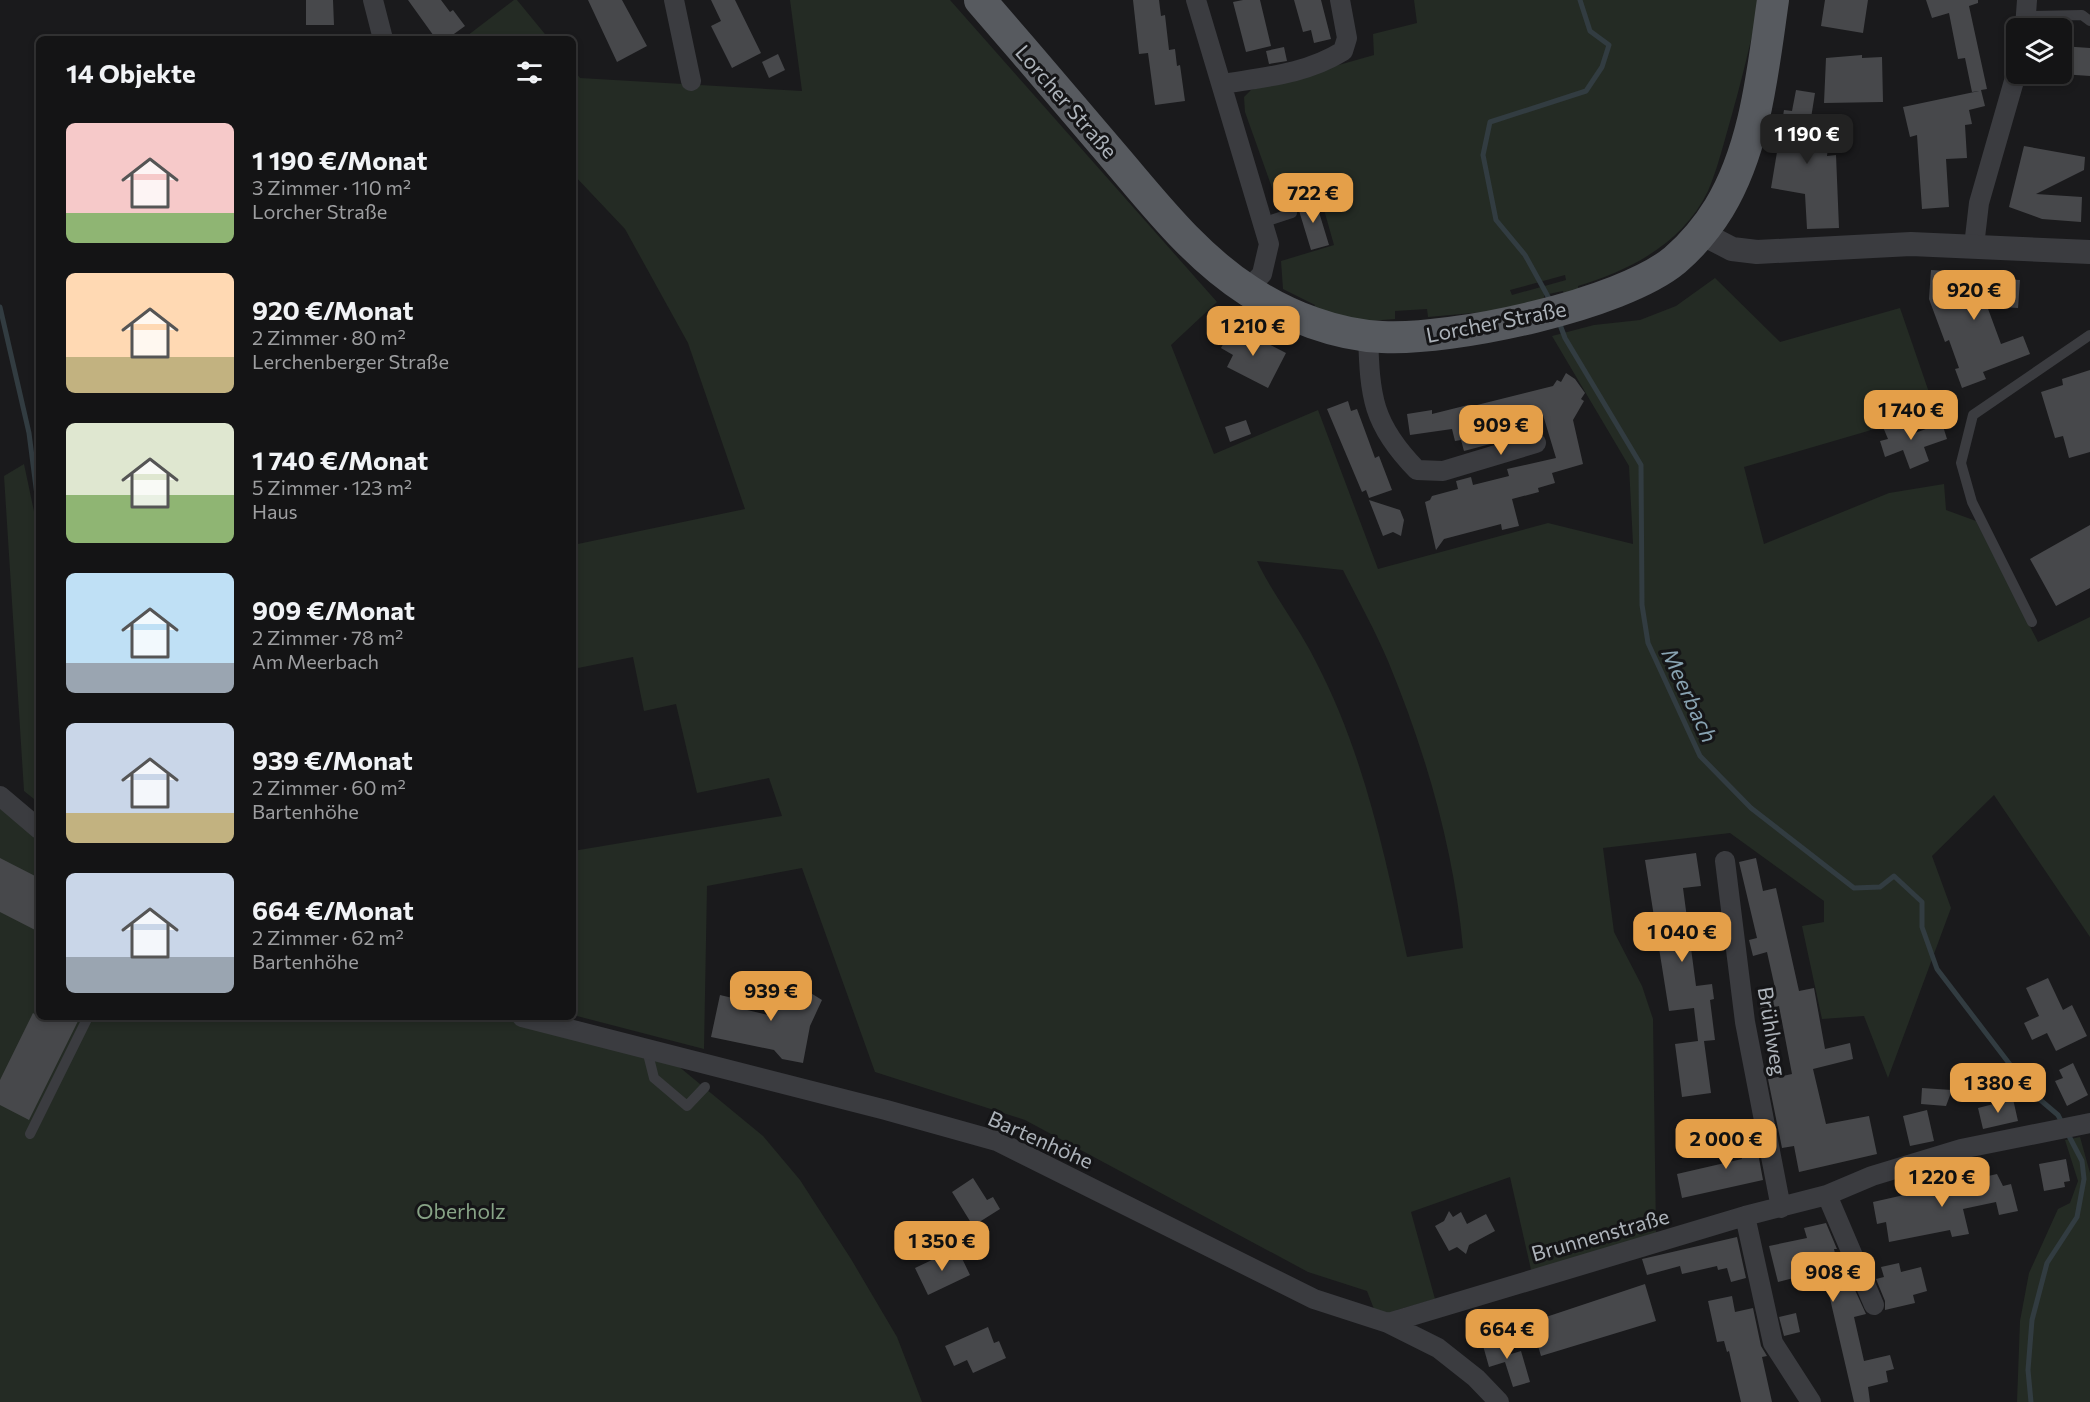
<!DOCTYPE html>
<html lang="de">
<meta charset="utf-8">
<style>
body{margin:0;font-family:Commissioner,sans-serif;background:#1d1d1e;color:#f1f3f6;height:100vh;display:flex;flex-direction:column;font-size:22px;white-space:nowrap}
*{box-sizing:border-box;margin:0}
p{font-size:20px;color:#9d9ea0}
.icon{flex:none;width:33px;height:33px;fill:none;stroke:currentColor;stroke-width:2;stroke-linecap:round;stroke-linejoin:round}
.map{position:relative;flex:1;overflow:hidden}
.drawer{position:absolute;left:36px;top:36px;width:540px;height:984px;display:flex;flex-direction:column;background:#141415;border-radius:9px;box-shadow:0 3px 9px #0003,0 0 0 2px #333334}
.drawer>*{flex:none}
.fabs{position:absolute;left:2006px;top:18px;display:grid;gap:12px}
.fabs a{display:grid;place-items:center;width:66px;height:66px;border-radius:9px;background:#141415;box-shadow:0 3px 9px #0003,0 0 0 2px #333334;font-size:30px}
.price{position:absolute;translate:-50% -51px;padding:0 14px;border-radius:12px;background:#e49f49;color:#111;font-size:20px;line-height:39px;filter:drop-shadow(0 2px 3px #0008)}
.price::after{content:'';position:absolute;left:50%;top:36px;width:18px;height:14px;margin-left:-9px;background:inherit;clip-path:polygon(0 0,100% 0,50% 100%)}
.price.active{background:#222;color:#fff}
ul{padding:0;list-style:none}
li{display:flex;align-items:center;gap:18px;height:150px;padding:0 30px}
li span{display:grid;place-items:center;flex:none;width:168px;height:120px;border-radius:9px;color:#555}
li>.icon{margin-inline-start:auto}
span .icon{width:72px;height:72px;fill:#fffc;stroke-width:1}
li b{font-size:26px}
h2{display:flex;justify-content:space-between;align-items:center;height:72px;padding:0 30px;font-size:26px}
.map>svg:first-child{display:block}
.green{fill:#242b24;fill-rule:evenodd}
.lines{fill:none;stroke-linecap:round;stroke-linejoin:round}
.stream{stroke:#323c41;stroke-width:5}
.building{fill:#47484b}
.service{stroke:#3b3c40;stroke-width:10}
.minor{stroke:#3b3c40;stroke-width:20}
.tertiary{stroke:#3b3c40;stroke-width:24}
.primary{stroke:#575a5f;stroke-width:32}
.labels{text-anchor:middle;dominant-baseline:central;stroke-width:6;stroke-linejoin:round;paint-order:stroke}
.street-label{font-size:21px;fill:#adb3ba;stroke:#151517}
.park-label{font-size:21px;fill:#87a386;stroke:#151517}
.water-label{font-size:22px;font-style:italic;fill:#88a3b2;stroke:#151517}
</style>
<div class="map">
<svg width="2090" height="1402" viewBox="0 0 2090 1402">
<rect width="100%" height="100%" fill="#1a1a1c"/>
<path class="green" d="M 514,0 L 517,0 L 549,39 L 463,39 Z
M 790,0 L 950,0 L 1217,302 L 1171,345 L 1214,454 L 1318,410 L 1378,569 L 1548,523 L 1633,544 L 1629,466 L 1552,336 L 1594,325 L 1640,320 L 1676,306 L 1715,278 L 1780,342 L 1900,308 L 1934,407 L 1868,431 L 1744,467 L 1764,544 L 1889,493 L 1944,484 L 1946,510 L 1976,521 L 2038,642 L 2090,617 L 2090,937 L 1994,795 L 1932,856 L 1951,908 L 1888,1078 L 1864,1016 L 1822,1019 L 1802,926 L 1824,922 L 1824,901 L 1730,833 L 1603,848 L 1614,932 L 1642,986 L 1653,1019 L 1656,1234 L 1532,1274 L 1510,1177 L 1411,1212 L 1435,1299 L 1397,1310 L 1394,1315 L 1374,1309 L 1367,1291 L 1308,1272 L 1025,1120 L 875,1072 L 802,868 L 707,886 L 704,1049 L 573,1015 L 573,851 L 782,816 L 769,778 L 697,793 L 676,704 L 644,711 L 633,657 L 573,669 L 573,545 L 745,509 L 688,343 L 625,229 L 573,174 L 573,69 L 580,78 L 802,91 ZM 1257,561 L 1343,570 C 1358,600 1375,630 1388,661 C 1426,753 1454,849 1463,948 L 1407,957 C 1385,856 1364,753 1315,660 C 1298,626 1273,595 1257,561 Z
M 1414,0 L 1760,0 C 1751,42 1741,83 1729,125 C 1723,146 1717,170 1708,191 C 1683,243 1631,270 1578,286 L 1579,292 L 1565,298 L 1563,291 L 1544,295 L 1544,302 L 1484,312 L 1428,317 L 1427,309 L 1395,311 L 1395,319 L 1356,322 L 1313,309 L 1315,305 L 1283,289 L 1281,261 L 1334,245 L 1317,185 L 1276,199 L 1245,112 L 1244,97 L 1251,90 L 1374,55 L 1373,34 L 1417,23 ZM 1565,275 L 1566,280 L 1512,295 L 1510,290 Z
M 24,464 L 39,535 L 39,803 L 24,791 L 4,476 Z
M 0,802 L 39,833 L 39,1017 L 522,1017 L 666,1056 L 763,1136 L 800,1180 L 851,1259 L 897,1337 L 922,1402 L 0,1402 Z
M 2080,1137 L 2090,1173 L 2090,1402 L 2017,1402 L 2020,1321 L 2029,1273 L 2058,1209 L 2070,1203 L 2078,1181 L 2065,1140 Z"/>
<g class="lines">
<path class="stream" d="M 1551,302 L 1525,255 L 1496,220 L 1483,155 L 1490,122 L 1586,91 L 1602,67 L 1609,45 L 1590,31 L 1580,0
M 0,307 L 29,433 L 39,511
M 1559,322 L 1565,338 L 1641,465 L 1642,605 L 1648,643 L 1700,756 L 1751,808 L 1854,888 L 1880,887 L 1894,876 L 1922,902 L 1922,927 L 1937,969 L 2031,1092 L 2058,1115 L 2082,1161 L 2084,1179 L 2077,1217 L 2047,1263 L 2032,1320 L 2028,1370 L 2031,1402"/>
</g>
<path class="building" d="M 306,0 L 333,0 L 334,25 L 306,25 Z
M 408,0 L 441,0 L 450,12 L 453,10 L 465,26 L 447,39 L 436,39 Z
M 588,0 L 622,0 L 647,46 L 617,62 Z
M 711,0 L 735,0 L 761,53 L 732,68 L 711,26 L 721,21 Z
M 1133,0 L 1159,0 L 1161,16 L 1165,15 L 1169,50 L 1175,49 L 1177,66 L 1180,65 L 1185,101 L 1155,105 L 1148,53 L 1139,54 Z
M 1243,0 L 1260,0 L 1271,46 L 1246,52 L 1233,2 Z
M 1294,0 L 1321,0 L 1331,39 L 1314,43 L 1311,30 L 1303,32 Z
M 1825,0 L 1868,0 L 1863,33 L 1821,26 Z
M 1926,0 L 1978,0 L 1978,3 L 1969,6 L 1987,89 L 1981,90 L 1985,106 L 1969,110 L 1972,124 L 1965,125 L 1967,158 L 1946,159 L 1949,207 L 1922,209 L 1917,135 L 1910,137 L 1903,107 L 1979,91 L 1972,92 L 1965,58 L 1958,59 L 1949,13 L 1932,18 Z
M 2061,46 L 2090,48 L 2090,76 L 2061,74 Z
M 1284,47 L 1287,61 L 1269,64 L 1266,51 Z
M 778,54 L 785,70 L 769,78 L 762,62 Z
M 1862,55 L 1862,58 L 1882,57 L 1883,102 L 1824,103 L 1826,58 Z
M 1796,90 L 1815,93 L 1808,137 L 1829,139 L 1827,156 L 1836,155 L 1839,228 L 1807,229 L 1805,194 L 1771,188 L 1784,110 L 1792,111 Z
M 2024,146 L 2085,157 L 2084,170 L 2036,194 L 2082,197 L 2081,222 L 2042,219 L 2009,207 Z
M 1315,199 L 1329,245 L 1311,250 L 1297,204 Z
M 1931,270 L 1982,273 L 1982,278 L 2020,280 L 2018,308 L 1987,306 L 2001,344 L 2023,336 L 2030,354 L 1983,372 L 1986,379 L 1962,388 L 1955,369 L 1959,368 L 1949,340 L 1945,342 L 1929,299 Z
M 1233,326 L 1286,353 L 1268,388 L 1227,367 L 1233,355 L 1221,348 Z
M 2090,370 L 2090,452 L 2069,458 L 2063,436 L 2055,438 L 2041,392 L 2063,385 L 2062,379 Z
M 1566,373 L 1575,379 L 1585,393 L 1581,399 L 1584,401 L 1573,420 L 1583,464 L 1552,473 L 1555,483 L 1538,488 L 1539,492 L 1512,499 L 1519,526 L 1502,530 L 1501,524 L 1444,539 L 1436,550 L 1425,502 L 1430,500 L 1432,496 L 1458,489 L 1456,481 L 1471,477 L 1473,485 L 1509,476 L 1507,469 L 1556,458 L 1543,415 L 1491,431 L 1494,443 L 1464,451 L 1461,440 L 1455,441 L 1452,429 L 1410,435 L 1407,414 L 1432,410 L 1432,414 L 1468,405 L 1469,407 L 1553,386 L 1557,380 L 1561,382 Z
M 1348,401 L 1351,411 L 1357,409 L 1375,458 L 1379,456 L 1392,490 L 1369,498 L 1366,490 L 1362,492 L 1327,409 Z
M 1906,419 L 1915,433 L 1942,423 L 1947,439 L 1924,447 L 1929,461 L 1910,469 L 1903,450 L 1885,457 L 1880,441 L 1888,439 L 1883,427 Z
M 1246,420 L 1251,434 L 1230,442 L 1225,427 Z
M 1369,500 L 1400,510 L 1404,520 L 1401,536 L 1393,532 L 1383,536 Z
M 2090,525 L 2090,588 L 2056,606 L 2030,559 Z
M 1696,853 L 1701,886 L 1683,888 L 1696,986 L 1712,984 L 1714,999 L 1710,1000 L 1715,1040 L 1704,1041 L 1711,1093 L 1682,1097 L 1675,1044 L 1698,1041 L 1694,1008 L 1669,1011 L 1645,860 Z
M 0,858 L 39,878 L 39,932 L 0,912 Z
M 1756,858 L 1763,891 L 1776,888 L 1799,991 L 1814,988 L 1825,1049 L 1850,1043 L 1853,1059 L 1813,1069 L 1826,1124 L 1869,1116 L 1877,1154 L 1799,1172 L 1794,1146 L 1782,1148 L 1768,1079 L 1792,1074 L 1779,1006 L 1761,1010 L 1757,992 L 1775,988 L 1767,952 L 1753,956 L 1749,940 L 1757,938 L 1739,862 Z
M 790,973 L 801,987 L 822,1000 L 810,1026 L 803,1063 L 782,1059 L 774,1050 L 711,1037 L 720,995 L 745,1001 L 743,1009 L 772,1016 L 782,997 L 776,985 Z
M 2048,978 L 2063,1010 L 2072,1005 L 2087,1036 L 2056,1051 L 2047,1033 L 2032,1040 L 2024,1023 L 2039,1016 L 2026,988 Z
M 33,1013 L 39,1017 L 80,1017 L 29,1120 L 0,1105 L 0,1080 Z
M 2073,1063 L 2088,1095 L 2067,1106 L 2055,1081 L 2063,1078 L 2059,1070 Z
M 1922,1088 L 1952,1090 L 1946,1106 L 1921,1104 Z
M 2013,1099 L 2018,1121 L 1983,1129 L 1978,1108 Z
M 1927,1110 L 1934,1141 L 1910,1146 L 1903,1116 Z
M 1753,1126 L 1763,1180 L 1682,1198 L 1677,1174 L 1742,1159 L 1736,1130 Z
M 2066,1159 L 2070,1181 L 2064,1182 L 2065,1187 L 2044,1191 L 2039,1164 Z
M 1997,1174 L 2003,1186 L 2011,1184 L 2018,1211 L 1999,1215 L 1996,1202 L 1963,1209 L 1969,1234 L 1952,1237 L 1950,1230 L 1889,1242 L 1886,1222 L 1877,1224 L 1873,1202 Z
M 973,1178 L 987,1200 L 993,1197 L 1000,1209 L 973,1226 L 952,1192 Z
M 1449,1211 L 1453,1217 L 1461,1212 L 1467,1224 L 1486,1214 L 1495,1231 L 1469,1245 L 1466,1254 L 1457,1247 L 1449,1251 L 1435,1226 L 1444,1221 Z
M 1826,1223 L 1837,1249 L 1834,1249 L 1841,1279 L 1849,1277 L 1866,1314 L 1854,1317 L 1864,1361 L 1890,1355 L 1894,1369 L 1886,1371 L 1888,1382 L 1868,1387 L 1870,1402 L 1854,1402 L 1825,1277 L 1819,1278 L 1817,1272 L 1778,1282 L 1769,1246 L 1807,1238 L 1804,1228 Z
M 1737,1237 L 1746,1278 L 1731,1282 L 1727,1268 L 1718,1270 L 1717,1266 L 1682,1274 L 1680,1266 L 1647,1275 L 1642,1259 Z
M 957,1248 L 970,1275 L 928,1295 L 915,1268 Z
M 1899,1263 L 1901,1272 L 1921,1267 L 1927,1291 L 1913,1295 L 1915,1303 L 1885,1310 L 1885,1301 L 1876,1279 L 1884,1277 L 1881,1267 Z
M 1645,1284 L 1656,1321 L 1541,1356 L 1531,1322 Z
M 1732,1296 L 1735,1312 L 1753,1308 L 1761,1346 L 1767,1356 L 1762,1357 L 1772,1402 L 1741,1402 L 1729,1351 L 1727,1352 L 1724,1341 L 1717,1342 L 1708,1301 Z
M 1796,1313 L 1800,1332 L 1784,1336 L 1779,1317 Z
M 988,1327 L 994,1343 L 999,1341 L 1006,1358 L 973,1373 L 967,1360 L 954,1366 L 945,1346 Z
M 1505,1335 L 1511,1354 L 1521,1351 L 1530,1382 L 1513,1387 L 1505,1362 L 1489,1367 L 1482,1342 Z"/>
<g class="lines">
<path class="service" d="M 2028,16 L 2082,15 L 2090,21
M 1265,222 L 1292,213
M 2032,622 L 1972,502 L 1961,463 L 1973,415 L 2090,335
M 647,1050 L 654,1078 L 687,1106 L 705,1087
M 30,1134 L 88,1017"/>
<path class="minor" d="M 373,0 L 383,39
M 674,0 L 691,81
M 1196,0 L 1269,244 L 1262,274 L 1247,290
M 2025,28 L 2027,0
M 1223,84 C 1265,77 1306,74 1343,51 L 1347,38 L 1340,0
M 1974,246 L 1979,203 L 2016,74
M 1368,335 C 1370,397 1372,424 1417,470 L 1443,471 L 1536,443
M 0,796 L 39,829
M 1725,861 L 1745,1022 L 1781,1208
M 522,1017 L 886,1110 L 997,1141 L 1314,1299 L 1388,1323 L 1438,1348 L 1476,1378 L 1499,1402
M 1827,1195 L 1874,1305
M 1745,1216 L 1773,1343 L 1811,1402
M 1388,1323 L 1745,1216 L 1827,1195 L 1872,1176 L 1961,1149 L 2090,1123"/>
<path class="tertiary" d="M 1701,233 L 1732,249 L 1757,252 L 1911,244 L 2090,252"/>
<path class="primary" d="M 980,0 C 1026,53 1071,106 1117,160 C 1157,207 1196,257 1249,291 C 1287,316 1336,335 1382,337 C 1452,341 1621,305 1675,260 C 1691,246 1708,226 1719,208 C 1756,147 1763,69 1773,0"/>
</g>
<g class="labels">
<g class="street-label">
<text transform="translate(1067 101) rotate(49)">Lorcher Straße</text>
<text transform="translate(1496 321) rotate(-11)">Lorcher Straße</text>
<text transform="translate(1773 1031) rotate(81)">Brühlweg</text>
<text transform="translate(1041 1139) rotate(24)">Bartenhöhe</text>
<text transform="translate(1600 1234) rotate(-16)">Brunnenstraße</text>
</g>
<g class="park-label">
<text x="461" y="1210">Oberholz</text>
</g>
<g class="water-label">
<text transform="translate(1690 695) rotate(65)">Meerbach</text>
</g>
</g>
</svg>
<div class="fabs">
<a><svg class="icon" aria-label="layers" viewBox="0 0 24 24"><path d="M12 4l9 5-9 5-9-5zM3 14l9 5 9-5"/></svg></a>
</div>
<b class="price active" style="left:1807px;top:165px">1 190 €</b>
<b class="price" style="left:1313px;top:224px">722 €</b>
<b class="price" style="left:1974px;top:321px">920 €</b>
<b class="price" style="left:1253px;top:357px">1 210 €</b>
<b class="price" style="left:1911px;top:441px">1 740 €</b>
<b class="price" style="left:1501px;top:456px">909 €</b>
<b class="price" style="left:1682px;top:963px">1 040 €</b>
<b class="price" style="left:771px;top:1022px">939 €</b>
<b class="price" style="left:1998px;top:1114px">1 380 €</b>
<b class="price" style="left:1726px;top:1170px">2 000 €</b>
<b class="price" style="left:1942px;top:1208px">1 220 €</b>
<b class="price" style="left:942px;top:1272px">1 350 €</b>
<b class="price" style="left:1833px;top:1303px">908 €</b>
<b class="price" style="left:1507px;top:1360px">664 €</b>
<section class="drawer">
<h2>14 Objekte<svg class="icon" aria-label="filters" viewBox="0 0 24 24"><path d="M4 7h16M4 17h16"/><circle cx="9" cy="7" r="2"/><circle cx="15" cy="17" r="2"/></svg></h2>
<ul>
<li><span style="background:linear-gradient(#f6c9c9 75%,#8fb573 0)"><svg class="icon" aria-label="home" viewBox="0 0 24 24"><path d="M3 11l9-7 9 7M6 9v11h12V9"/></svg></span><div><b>1 190 €/Monat</b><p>3 Zimmer · 110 m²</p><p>Lorcher Straße</p></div></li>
<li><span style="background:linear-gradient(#ffd9b3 70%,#c2b280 0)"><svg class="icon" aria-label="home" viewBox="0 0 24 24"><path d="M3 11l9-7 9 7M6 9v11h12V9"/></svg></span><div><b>920 €/Monat</b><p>2 Zimmer · 80 m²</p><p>Lerchenberger Straße</p></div></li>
<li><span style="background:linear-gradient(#dfe7d0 60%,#8fb573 0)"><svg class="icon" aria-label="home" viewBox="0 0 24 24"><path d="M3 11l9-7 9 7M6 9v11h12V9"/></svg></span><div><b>1 740 €/Monat</b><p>5 Zimmer · 123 m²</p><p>Haus</p></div></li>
<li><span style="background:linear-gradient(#bfe0f5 75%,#9aa5b1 0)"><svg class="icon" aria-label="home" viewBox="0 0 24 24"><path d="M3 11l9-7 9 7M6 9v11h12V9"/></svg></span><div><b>909 €/Monat</b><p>2 Zimmer · 78 m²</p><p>Am Meerbach</p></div></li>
<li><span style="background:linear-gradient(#c9d6e8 75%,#c2b280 0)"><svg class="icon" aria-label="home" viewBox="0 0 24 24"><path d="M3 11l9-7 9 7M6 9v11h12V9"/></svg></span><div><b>939 €/Monat</b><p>2 Zimmer · 60 m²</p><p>Bartenhöhe</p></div></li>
<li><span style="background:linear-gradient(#c9d6e8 70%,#9aa5b1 0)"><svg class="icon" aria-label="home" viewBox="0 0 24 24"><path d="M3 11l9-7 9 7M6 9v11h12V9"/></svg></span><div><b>664 €/Monat</b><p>2 Zimmer · 62 m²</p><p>Bartenhöhe</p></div></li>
</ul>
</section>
</div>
